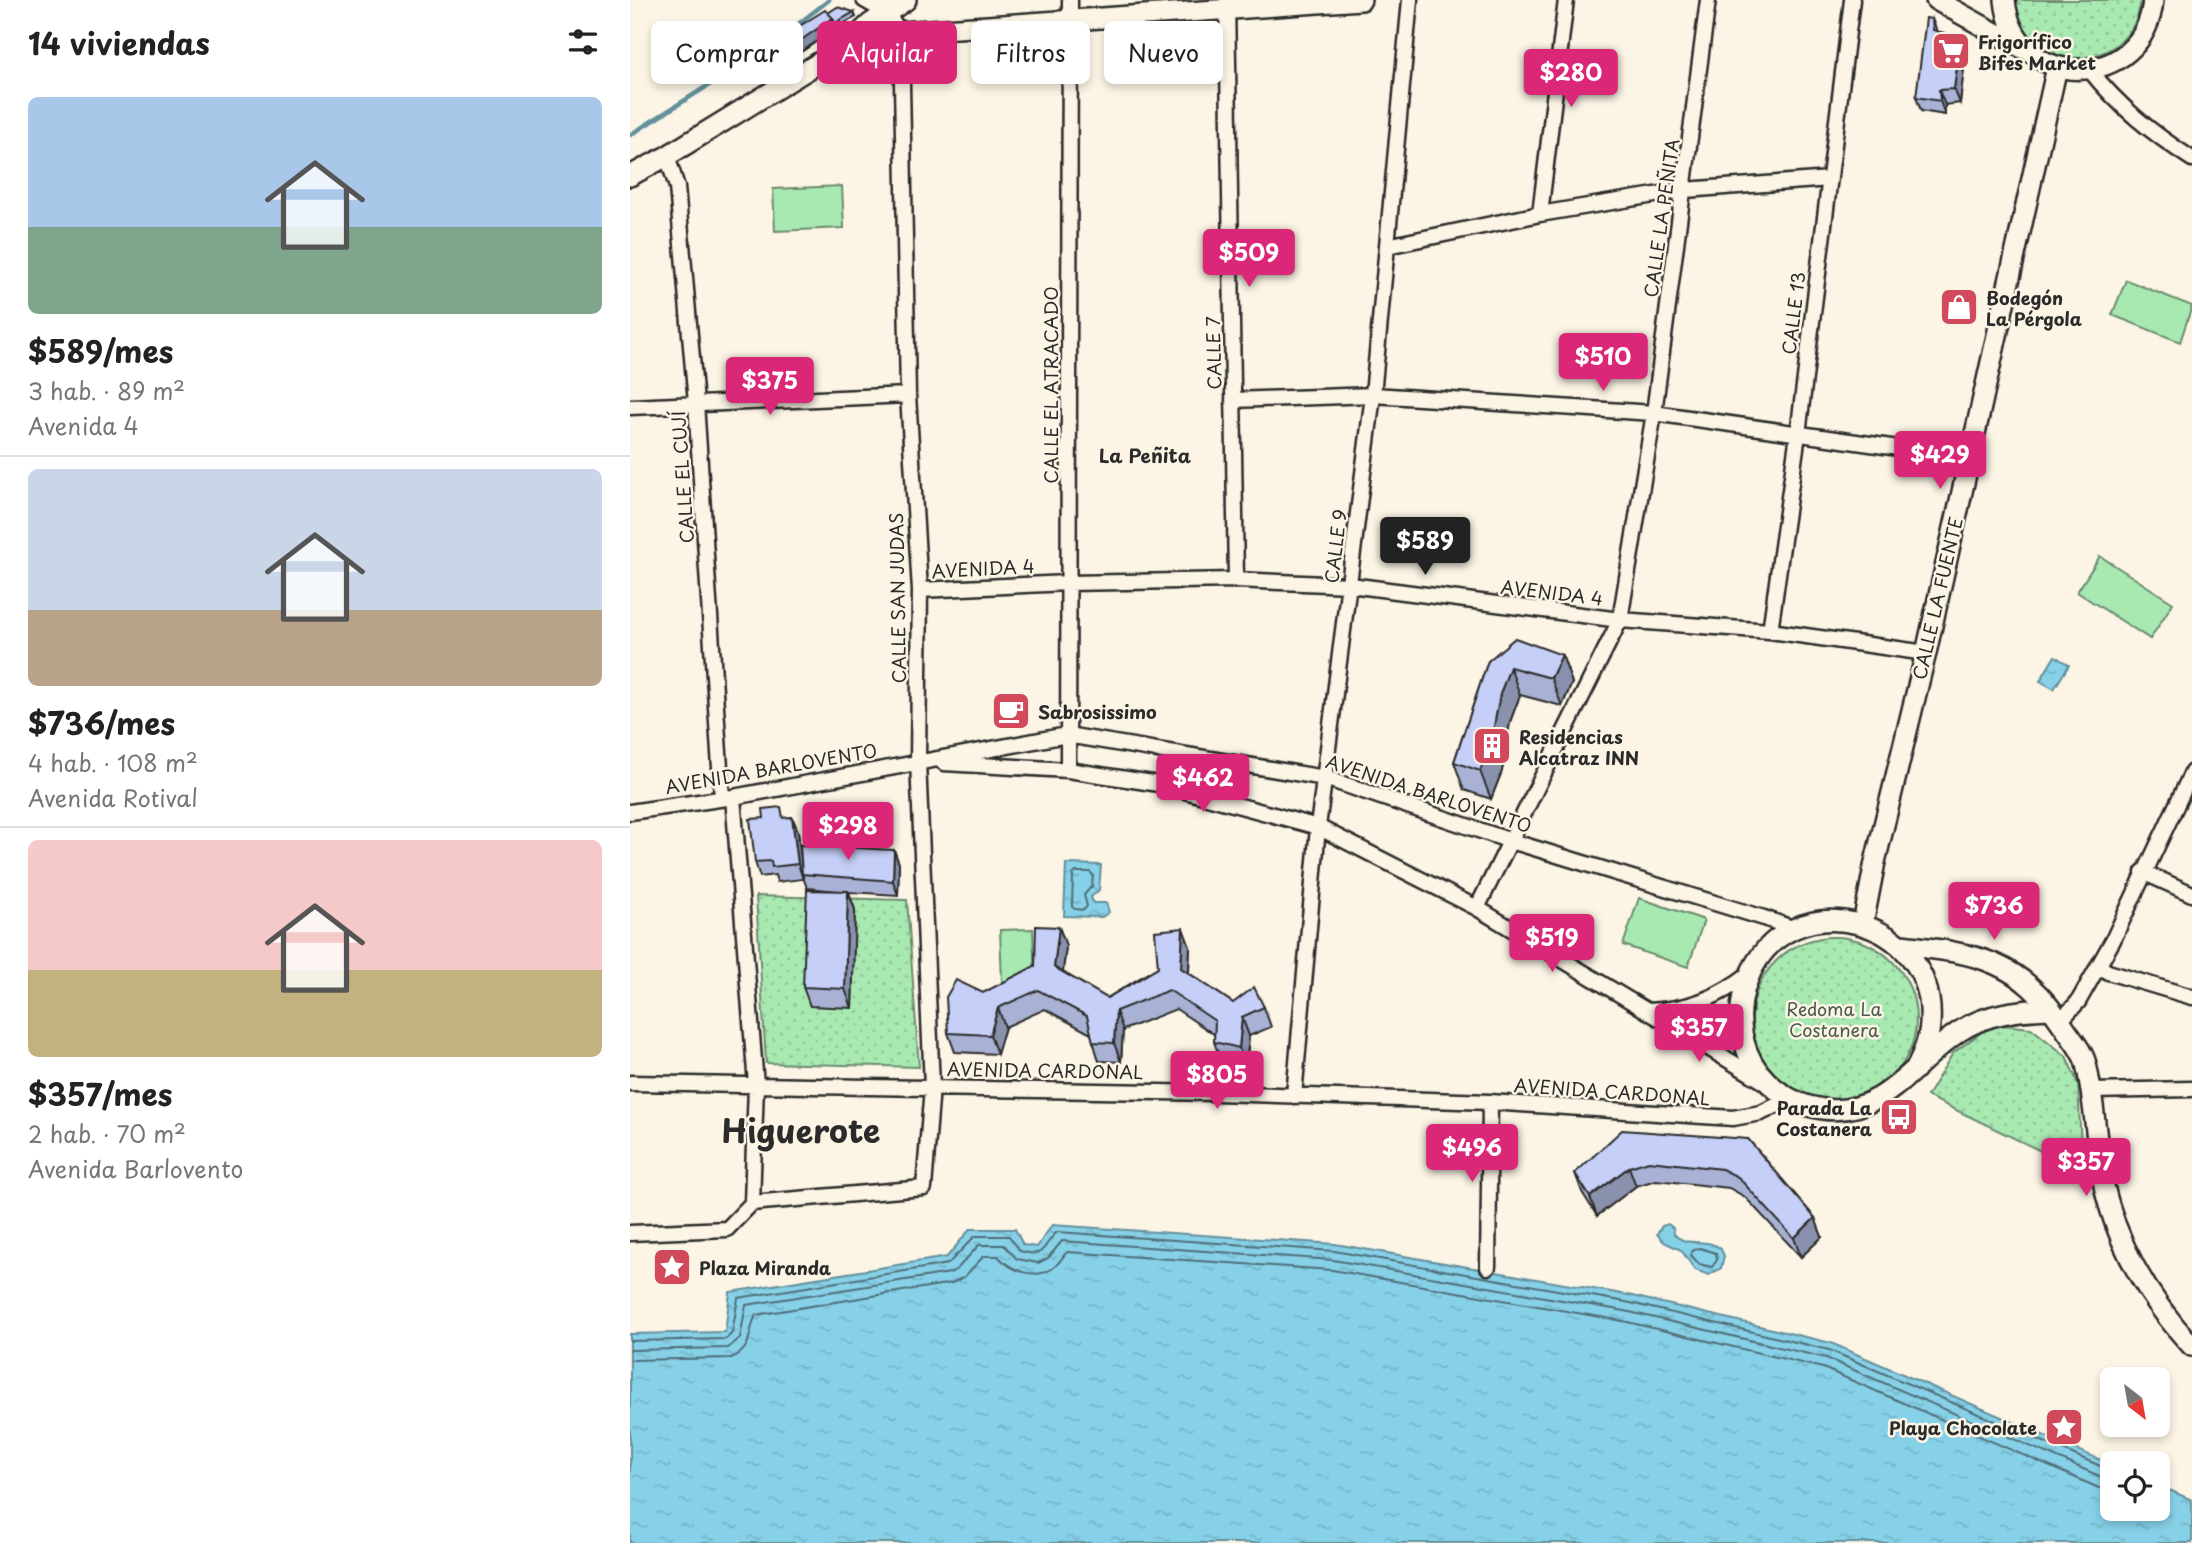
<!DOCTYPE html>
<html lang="es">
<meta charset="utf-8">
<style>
body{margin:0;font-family:"Playpen Sans",sans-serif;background:#f6f6f6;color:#222;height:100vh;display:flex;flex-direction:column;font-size:26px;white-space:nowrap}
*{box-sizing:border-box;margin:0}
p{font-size:23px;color:#767676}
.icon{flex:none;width:38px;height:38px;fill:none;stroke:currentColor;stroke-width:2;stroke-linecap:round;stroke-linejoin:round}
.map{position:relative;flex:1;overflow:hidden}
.panel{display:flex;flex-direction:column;background:#fff;width:630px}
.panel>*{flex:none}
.hud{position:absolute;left:21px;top:21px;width:665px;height:63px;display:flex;gap:14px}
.needle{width:46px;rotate:149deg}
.controls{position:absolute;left:1470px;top:1367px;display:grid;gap:14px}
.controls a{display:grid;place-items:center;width:70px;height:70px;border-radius:10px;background:#fff;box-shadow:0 4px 10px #0003;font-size:35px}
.price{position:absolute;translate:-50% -60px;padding:0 16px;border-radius:7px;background:#db2777;color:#fff;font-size:23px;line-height:46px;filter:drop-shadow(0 2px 4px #0008)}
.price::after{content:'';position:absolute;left:50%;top:42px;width:21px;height:16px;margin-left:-10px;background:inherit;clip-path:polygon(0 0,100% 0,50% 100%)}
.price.current{background:#222;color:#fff}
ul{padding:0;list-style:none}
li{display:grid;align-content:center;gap:14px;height:371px;padding:0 28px}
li+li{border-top:2px solid #e0e0e0}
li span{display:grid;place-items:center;height:217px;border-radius:10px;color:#555}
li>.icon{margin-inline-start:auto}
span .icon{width:126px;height:126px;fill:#fffc;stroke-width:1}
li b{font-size:30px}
h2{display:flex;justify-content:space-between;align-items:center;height:84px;padding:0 28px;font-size:30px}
.chip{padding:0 24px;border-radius:10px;background:#fff;box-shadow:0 4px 10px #0003;font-size:24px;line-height:63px}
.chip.current{background:#db2777;color:#fff}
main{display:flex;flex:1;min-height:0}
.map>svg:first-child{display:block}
.park{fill:url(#park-dots);stroke:#6a8a6e;stroke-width:2}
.pitch{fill:#a8e9b2;stroke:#6a8a6e;stroke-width:2}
.water{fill:url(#water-ripples);stroke:#628f9c;stroke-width:2}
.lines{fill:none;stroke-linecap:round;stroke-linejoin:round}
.shore{stroke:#506d77;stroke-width:2}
.stream{stroke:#628f9c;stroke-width:4.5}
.street-casing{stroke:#2b2b2b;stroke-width:19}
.secondary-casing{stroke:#2b2b2b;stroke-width:24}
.street{stroke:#fcf5e5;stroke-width:14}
.secondary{stroke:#fcf5e5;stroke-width:19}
.wall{fill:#a9b2d4;stroke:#2b2b2b;stroke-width:2}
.shaded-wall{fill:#8a91ad;stroke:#2b2b2b;stroke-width:2}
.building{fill:#c5cff7;stroke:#2b2b2b;stroke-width:2}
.labels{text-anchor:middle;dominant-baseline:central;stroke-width:5;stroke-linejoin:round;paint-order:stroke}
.poi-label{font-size:18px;font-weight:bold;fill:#2b2b2b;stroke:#fcf5e5;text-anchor:start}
.street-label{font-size:18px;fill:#2b2b2b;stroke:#fcf5e5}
.park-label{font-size:18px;fill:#4a5a4d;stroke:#fcf5e5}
.neighbourhood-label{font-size:19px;font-weight:bold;fill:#2b2b2b;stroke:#fcf5e5}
.town-label{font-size:32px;font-weight:bold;fill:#2b2b2b;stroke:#fcf5e5}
</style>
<main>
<section class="panel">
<h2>14 viviendas<svg class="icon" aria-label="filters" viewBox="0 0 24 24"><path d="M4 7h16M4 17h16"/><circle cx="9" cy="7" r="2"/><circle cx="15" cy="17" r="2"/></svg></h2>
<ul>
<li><span style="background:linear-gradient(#a9c7e8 60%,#7fa58c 0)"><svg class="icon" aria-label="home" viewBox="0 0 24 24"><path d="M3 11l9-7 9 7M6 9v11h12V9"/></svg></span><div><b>$589/mes</b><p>3 hab. · 89 m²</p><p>Avenida 4</p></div></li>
<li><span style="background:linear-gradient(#c9d6e8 65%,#b9a48a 0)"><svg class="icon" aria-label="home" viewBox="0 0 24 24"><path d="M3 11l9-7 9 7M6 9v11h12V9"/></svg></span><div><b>$736/mes</b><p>4 hab. · 108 m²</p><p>Avenida Rotival</p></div></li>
<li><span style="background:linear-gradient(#f6c9c9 60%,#c2b280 0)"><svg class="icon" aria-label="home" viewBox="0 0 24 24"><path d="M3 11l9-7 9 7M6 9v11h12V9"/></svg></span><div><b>$357/mes</b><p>2 hab. · 70 m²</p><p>Avenida Barlovento</p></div></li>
</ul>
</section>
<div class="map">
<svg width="1562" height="1543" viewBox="0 0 1562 1543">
<defs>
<pattern id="park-dots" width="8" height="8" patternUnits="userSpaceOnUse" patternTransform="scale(1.75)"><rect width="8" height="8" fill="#a8e9b2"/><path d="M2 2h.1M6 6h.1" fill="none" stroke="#91c899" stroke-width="1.8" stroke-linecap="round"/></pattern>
<pattern id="water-ripples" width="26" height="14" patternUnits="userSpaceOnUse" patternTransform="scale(1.75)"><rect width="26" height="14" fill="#87d1e8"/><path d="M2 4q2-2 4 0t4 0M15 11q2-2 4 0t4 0" fill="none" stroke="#75b4c7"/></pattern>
</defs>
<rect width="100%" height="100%" fill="#fcf5e5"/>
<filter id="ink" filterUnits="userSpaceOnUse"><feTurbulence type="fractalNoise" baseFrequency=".0143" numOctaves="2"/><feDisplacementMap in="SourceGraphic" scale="14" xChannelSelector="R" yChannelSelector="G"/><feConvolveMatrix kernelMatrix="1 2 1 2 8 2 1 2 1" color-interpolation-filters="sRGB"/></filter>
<g filter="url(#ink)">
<path class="park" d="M 1385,0 L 1511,0 C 1502,78 1388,76 1385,0 Z
M 126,896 L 277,900 L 289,1067 L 136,1063 Z
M1122 1019a82 82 0 1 1 164 0a82 82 0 1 1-164 0Z
M 1363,1024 L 1401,1028 L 1436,1056 L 1448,1083 L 1452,1171 L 1297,1096 L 1323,1053 Z"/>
<path class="pitch" d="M 212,186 L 214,228 L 145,231 L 143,189 Z
M 1496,280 L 1562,306 L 1550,342 L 1482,315 Z
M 1470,556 L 1543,603 L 1520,639 L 1447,592 Z
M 1009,898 L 1074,920 L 1058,967 L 993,945 Z
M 403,929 L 405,981 L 372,982 L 370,930 Z"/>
<path class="water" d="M 1425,656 L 1439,665 L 1424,689 L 1410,681 Z
M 436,864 L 471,865 L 469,890 L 461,897 L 463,903 L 476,903 L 479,912 L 472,917 L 434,916 Z
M 1038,1224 L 1043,1228 L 1044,1234 C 1058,1249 1076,1236 1091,1249 L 1094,1256 L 1091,1268 L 1079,1275 L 1065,1270 L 1051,1250 L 1034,1242 L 1027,1234 L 1032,1226 Z
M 422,1225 L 705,1244 L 998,1295 L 1201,1343 L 1482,1465 L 1482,1508 L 1528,1508 L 1528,1485 L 1562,1500 L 1562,1543 L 0,1543 L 0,1334 L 95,1332 L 100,1292 L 317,1257 L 340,1229 L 385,1229 L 393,1245 L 407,1247 Z"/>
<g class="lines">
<path class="shore" d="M 446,872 L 460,872 L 463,875 L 462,886 L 454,895 L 457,906 L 454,910 L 445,909 L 442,907 L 443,875 Z
M 1070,1248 L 1086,1253 L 1087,1260 L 1082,1267 L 1069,1264 L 1061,1255 L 1062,1251 Z
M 0,1341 L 96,1339 L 102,1333 L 108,1298 L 318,1264 L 345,1236 L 379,1236 L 390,1251 C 417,1259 411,1246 427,1232 L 704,1251 L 996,1302 L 1199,1350 L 1482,1471
M 0,1350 L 98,1348 L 110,1338 L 116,1305 L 320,1273 L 327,1269 L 349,1245 L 374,1245 L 387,1259 L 408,1263 L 418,1258 L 432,1241 L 703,1260 L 995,1311 L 1196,1358 L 1474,1478 L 1482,1480
M 0,1360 L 101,1358 C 124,1349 117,1332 126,1315 L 322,1283 L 334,1277 L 354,1256 L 368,1256 C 380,1270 405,1281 423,1268 C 429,1264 432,1257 437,1252 L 702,1270 L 993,1321 L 1193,1368 L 1469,1488 L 1482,1490"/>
<path class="stream" d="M 145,42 L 199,0
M 0,135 L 120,59"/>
<g class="street-casing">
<path id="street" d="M 597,0 L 606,580
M 1459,69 C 1489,107 1522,133 1562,159
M 37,156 L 47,187 L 66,403 L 92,798
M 910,214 L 936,0
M 757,246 L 910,214 L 1055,190 L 1200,179
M 603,400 L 743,395 L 1024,413 L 1338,458
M 0,407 L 278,395
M 290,590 L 438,583 L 606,580 L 720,585 L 990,620 L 1140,631 L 1296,653
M 1140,631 L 1168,434 L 1222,0
M 314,763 L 438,770 L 529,784 L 688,827 L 847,908 L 1133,1081
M 438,770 L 440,0
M 103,797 L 126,1085 L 122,1203
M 0,812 L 103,797 L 437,735 L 695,778 L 881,841 L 1134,918 L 1165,929
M 1513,872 L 1562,894
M 847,908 L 990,620 L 1024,413 L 1078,0
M 1468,966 L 1478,972 L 1562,997
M 1017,1011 C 1058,1010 1088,998 1120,973
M 1430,1021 L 1448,1002 L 1483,940 L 1562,772
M 0,1083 L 586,1093 L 860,1102 L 1103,1118 L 1131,1113 L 1160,1099
M 1461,1091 L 1562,1089
M 664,1096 L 688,827 L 743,395 L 780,0
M 0,1233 L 97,1229 L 122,1203 L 294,1188 L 302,1087 L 288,761 L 290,590 L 278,395 L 271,32 L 255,12 L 234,0
M 858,1267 L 860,1102"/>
</g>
<g class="secondary-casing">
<path id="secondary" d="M 1306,0 L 1394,49
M 1375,0 C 1384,93 1515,92 1523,0
M 216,46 L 271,32 L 731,0
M 0,176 L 37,156 L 216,46 L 240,24 L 276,0
M 1233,924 L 1245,862 L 1296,653 L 1427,67
M 1271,945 C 1347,953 1390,960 1434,1027 C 1441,1038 1453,1051 1456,1064 C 1467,1110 1465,1159 1479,1205 C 1495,1259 1524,1305 1562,1346
M 1286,1069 C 1292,1055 1299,1040 1300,1024 C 1308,916 1157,879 1118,979 C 1109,1002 1108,1027 1117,1051 C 1129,1082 1160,1105 1193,1109 C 1256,1117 1284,1061 1330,1031 C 1357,1013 1389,1010 1421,1009"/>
</g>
<use href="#street" class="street"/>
<use href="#secondary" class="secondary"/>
</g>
<path class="wall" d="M 224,12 L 226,17 L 207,27 L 177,48 L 124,82 L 116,60 Z
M 1302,19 L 1307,31 L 1335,59 L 1330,103 L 1315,105 L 1315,115 L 1291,111 L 1286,97 Z
M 932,655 L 942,683 L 932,706 L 890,695 L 880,722 L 872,771 L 861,799 L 834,790 L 824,762 L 858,661 Z
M 162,817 L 168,831 L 172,870 L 264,850 L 269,864 L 268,895 L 219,892 L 225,910 L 222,1008 L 180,1006 L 173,987 L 209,891 L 177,888 L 172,874 L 173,879 L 147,882 L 145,875 L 130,877 L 125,862 L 155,818 Z
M 429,927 L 436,946 L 433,972 L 477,998 L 560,947 L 559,973 L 603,1003 L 634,1007 L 641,1027 L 619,1036 L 616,1067 L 591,1061 L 584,1042 L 585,1035 L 546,1009 L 493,1030 L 491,1062 L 469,1061 L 461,1034 L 415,1009 L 375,1027 L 367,1054 L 325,1052 L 318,1033 L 353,993 L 405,966 Z
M 1118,1139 L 1185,1218 L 1192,1237 L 1171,1257 L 1115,1197 L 1099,1188 L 1026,1180 L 1006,1186 L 967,1216 L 952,1192 L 945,1173 Z"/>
<path class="shaded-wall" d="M 203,18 L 207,27 L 177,48 L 124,82 L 121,72 Z
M 1330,44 L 1335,59 L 1330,103 L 1324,89 Z
M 1309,90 L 1315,105 L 1315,115 L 1310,101 Z
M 932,655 L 942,683 L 932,706 L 921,678 Z
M 880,667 L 890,695 L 880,722 L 872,771 L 861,799 L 850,771 L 870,694 Z
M 162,817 L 168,831 L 173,879 L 168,864 Z
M 264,850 L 269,864 L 268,895 L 263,881 Z
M 218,891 L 225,910 L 222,1008 L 215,989 Z
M 429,927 L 436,946 L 431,986 L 424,967 Z
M 553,928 L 560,947 L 558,987 L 551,968 Z
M 368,1008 L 375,1027 L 367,1054 L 360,1035 Z
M 486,1011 L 493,1030 L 491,1062 L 484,1043 Z
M 612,1017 L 619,1036 L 616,1067 L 609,1048 Z
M 999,1167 L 1006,1186 L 967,1216 L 960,1197 Z
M 1185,1218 L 1192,1237 L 1171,1257 L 1164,1238 Z"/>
<path class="building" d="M 207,7 L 224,12 L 205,23 L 203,18 L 198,13 Z
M 195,10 L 203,18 L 174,38 L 121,72 L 116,60 Z
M 1296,18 L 1302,19 L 1303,30 L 1326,36 L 1330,44 L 1324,89 L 1309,90 L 1310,101 L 1286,97 Z
M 885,638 L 932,655 L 921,678 L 880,667 L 870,694 L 861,742 L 850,771 L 824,762 L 858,661 Z
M 151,807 L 153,818 L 162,817 L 168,864 L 142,867 L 141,861 L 125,862 L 120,819 L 134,818 L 133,809 Z
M 170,845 L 264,850 L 263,881 L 172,874 Z
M 177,890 L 218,891 L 215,989 L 173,987 Z
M 406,926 L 429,927 L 424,967 L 477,998 L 528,968 L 525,931 L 553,928 L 551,968 L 603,1003 L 624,987 L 634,1007 L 612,1017 L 609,1048 L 584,1042 L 585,1021 L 539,990 L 486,1011 L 484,1043 L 463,1042 L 457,1016 L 408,990 L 368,1008 L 360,1035 L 318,1033 L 316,997 L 326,980 L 353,993 L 405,966 Z
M 992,1130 L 1118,1139 L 1185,1218 L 1164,1238 L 1108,1177 L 1092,1169 L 1019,1161 L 999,1167 L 960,1197 L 945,1173 Z"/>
</g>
<defs>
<g id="supermarket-square" transform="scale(2.0125)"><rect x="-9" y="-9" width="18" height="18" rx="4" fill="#d1495b" stroke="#fcf5e5"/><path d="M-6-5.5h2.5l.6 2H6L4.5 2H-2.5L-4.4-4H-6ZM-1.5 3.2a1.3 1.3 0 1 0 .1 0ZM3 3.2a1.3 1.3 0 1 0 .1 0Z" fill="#fff"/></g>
<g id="shop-square" transform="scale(2.0125)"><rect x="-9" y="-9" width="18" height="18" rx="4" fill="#d1495b" stroke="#fcf5e5"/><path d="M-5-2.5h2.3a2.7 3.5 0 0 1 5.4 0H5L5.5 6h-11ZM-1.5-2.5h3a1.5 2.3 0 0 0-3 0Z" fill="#fff"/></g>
<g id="cafe-square" transform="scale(2.0125)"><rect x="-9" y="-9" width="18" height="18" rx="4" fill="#d1495b" stroke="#fcf5e5"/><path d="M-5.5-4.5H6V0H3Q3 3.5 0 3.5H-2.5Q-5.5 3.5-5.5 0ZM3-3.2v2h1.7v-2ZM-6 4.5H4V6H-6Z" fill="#fff"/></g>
<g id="building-square" transform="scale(2.0125)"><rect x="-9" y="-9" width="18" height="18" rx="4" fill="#d1495b" stroke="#fcf5e5"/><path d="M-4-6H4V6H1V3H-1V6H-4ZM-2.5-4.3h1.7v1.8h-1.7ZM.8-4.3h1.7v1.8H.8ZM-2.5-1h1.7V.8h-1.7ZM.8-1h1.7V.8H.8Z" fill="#fff"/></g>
<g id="bus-square" transform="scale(2.0125)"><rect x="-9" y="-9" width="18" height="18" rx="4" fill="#d1495b" stroke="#fcf5e5"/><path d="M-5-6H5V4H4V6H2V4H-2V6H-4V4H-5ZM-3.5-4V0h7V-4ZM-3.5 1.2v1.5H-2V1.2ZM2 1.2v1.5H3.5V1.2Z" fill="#fff"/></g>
<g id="sight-square" transform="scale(2.0125)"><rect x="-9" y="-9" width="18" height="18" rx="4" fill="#d1495b" stroke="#fcf5e5"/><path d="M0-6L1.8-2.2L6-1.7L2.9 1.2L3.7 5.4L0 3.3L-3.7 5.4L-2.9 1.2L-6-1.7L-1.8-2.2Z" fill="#fff"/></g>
</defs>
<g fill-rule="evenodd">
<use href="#supermarket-square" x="1321" y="51"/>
<use href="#shop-square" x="1329" y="307"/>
<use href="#cafe-square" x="381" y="711"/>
<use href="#building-square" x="862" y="746"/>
<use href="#bus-square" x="1269" y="1117"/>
<use href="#sight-square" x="42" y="1267"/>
<use href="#sight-square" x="1434" y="1427"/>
</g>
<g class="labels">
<g class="poi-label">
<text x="1348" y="41">Frigorífico<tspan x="1348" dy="21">Bifes Market</tspan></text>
<text x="1356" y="297">Bodegón<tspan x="1356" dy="21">La Pérgola</tspan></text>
<text x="408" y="711">Sabrosissimo</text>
<text x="889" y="736">Residencias<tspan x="889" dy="21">Alcatraz INN</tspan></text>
<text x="1242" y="1107" text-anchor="end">Parada La<tspan x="1242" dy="21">Costanera</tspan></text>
<text x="69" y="1267">Plaza Miranda</text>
<text x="1407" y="1427" text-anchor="end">Playa Chocolate</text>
</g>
<g class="street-label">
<text transform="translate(1031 218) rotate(-82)">CALLE LA PEÑITA</text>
<text transform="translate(1163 313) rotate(-83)">CALLE 13</text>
<text transform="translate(583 353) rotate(-91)">CALLE 7</text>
<text transform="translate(420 385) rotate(-90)">CALLE EL ATRACADO</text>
<text transform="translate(52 477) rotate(-94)">CALLE EL CUJÍ</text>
<text transform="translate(705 546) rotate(-83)">CALLE 9</text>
<text transform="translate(353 568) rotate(-3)">AVENIDA 4</text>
<text transform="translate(922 592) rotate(7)">AVENIDA 4</text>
<text transform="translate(267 598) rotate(-91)">CALLE SAN JUDAS</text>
<text transform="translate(1307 598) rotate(-77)">CALLE LA FUENTE</text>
<text transform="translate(141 768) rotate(-10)">AVENIDA BARLOVENTO</text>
<text transform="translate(799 793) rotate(18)">AVENIDA BARLOVENTO</text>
<text transform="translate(415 1070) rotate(1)">AVENIDA CARDONAL</text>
<text transform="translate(982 1091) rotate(4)">AVENIDA CARDONAL</text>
</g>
<g class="park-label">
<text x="1204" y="1008">Redoma La<tspan x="1204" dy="21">Costanera</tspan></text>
</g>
<g class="neighbourhood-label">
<text x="515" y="455">La Peñita</text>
</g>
<g class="town-label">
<text x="171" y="1130">Higuerote</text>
</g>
</g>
</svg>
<div class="controls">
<a><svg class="needle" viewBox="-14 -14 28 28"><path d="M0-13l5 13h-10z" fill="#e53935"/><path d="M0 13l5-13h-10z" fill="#767676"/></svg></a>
<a><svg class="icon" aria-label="locate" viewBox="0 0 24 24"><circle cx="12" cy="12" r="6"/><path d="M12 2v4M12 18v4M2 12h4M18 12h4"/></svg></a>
</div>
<b class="price" style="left:941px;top:109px">$280</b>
<b class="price" style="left:619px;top:289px">$509</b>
<b class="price" style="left:973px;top:393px">$510</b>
<b class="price" style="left:140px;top:417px">$375</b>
<b class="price" style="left:1310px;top:491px">$429</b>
<b class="price current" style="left:795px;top:577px">$589</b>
<b class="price" style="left:573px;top:814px">$462</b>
<b class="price" style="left:218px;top:862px">$298</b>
<b class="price" style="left:1364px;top:942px">$736</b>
<b class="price" style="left:922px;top:974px">$519</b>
<b class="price" style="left:1069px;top:1064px">$357</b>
<b class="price" style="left:587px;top:1111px">$805</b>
<b class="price" style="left:842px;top:1184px">$496</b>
<b class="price" style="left:1456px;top:1198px">$357</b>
<div class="hud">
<a class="chip">Comprar</a>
<a class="chip current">Alquilar</a>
<a class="chip">Filtros</a>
<a class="chip">Nuevo</a>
</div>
</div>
</main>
